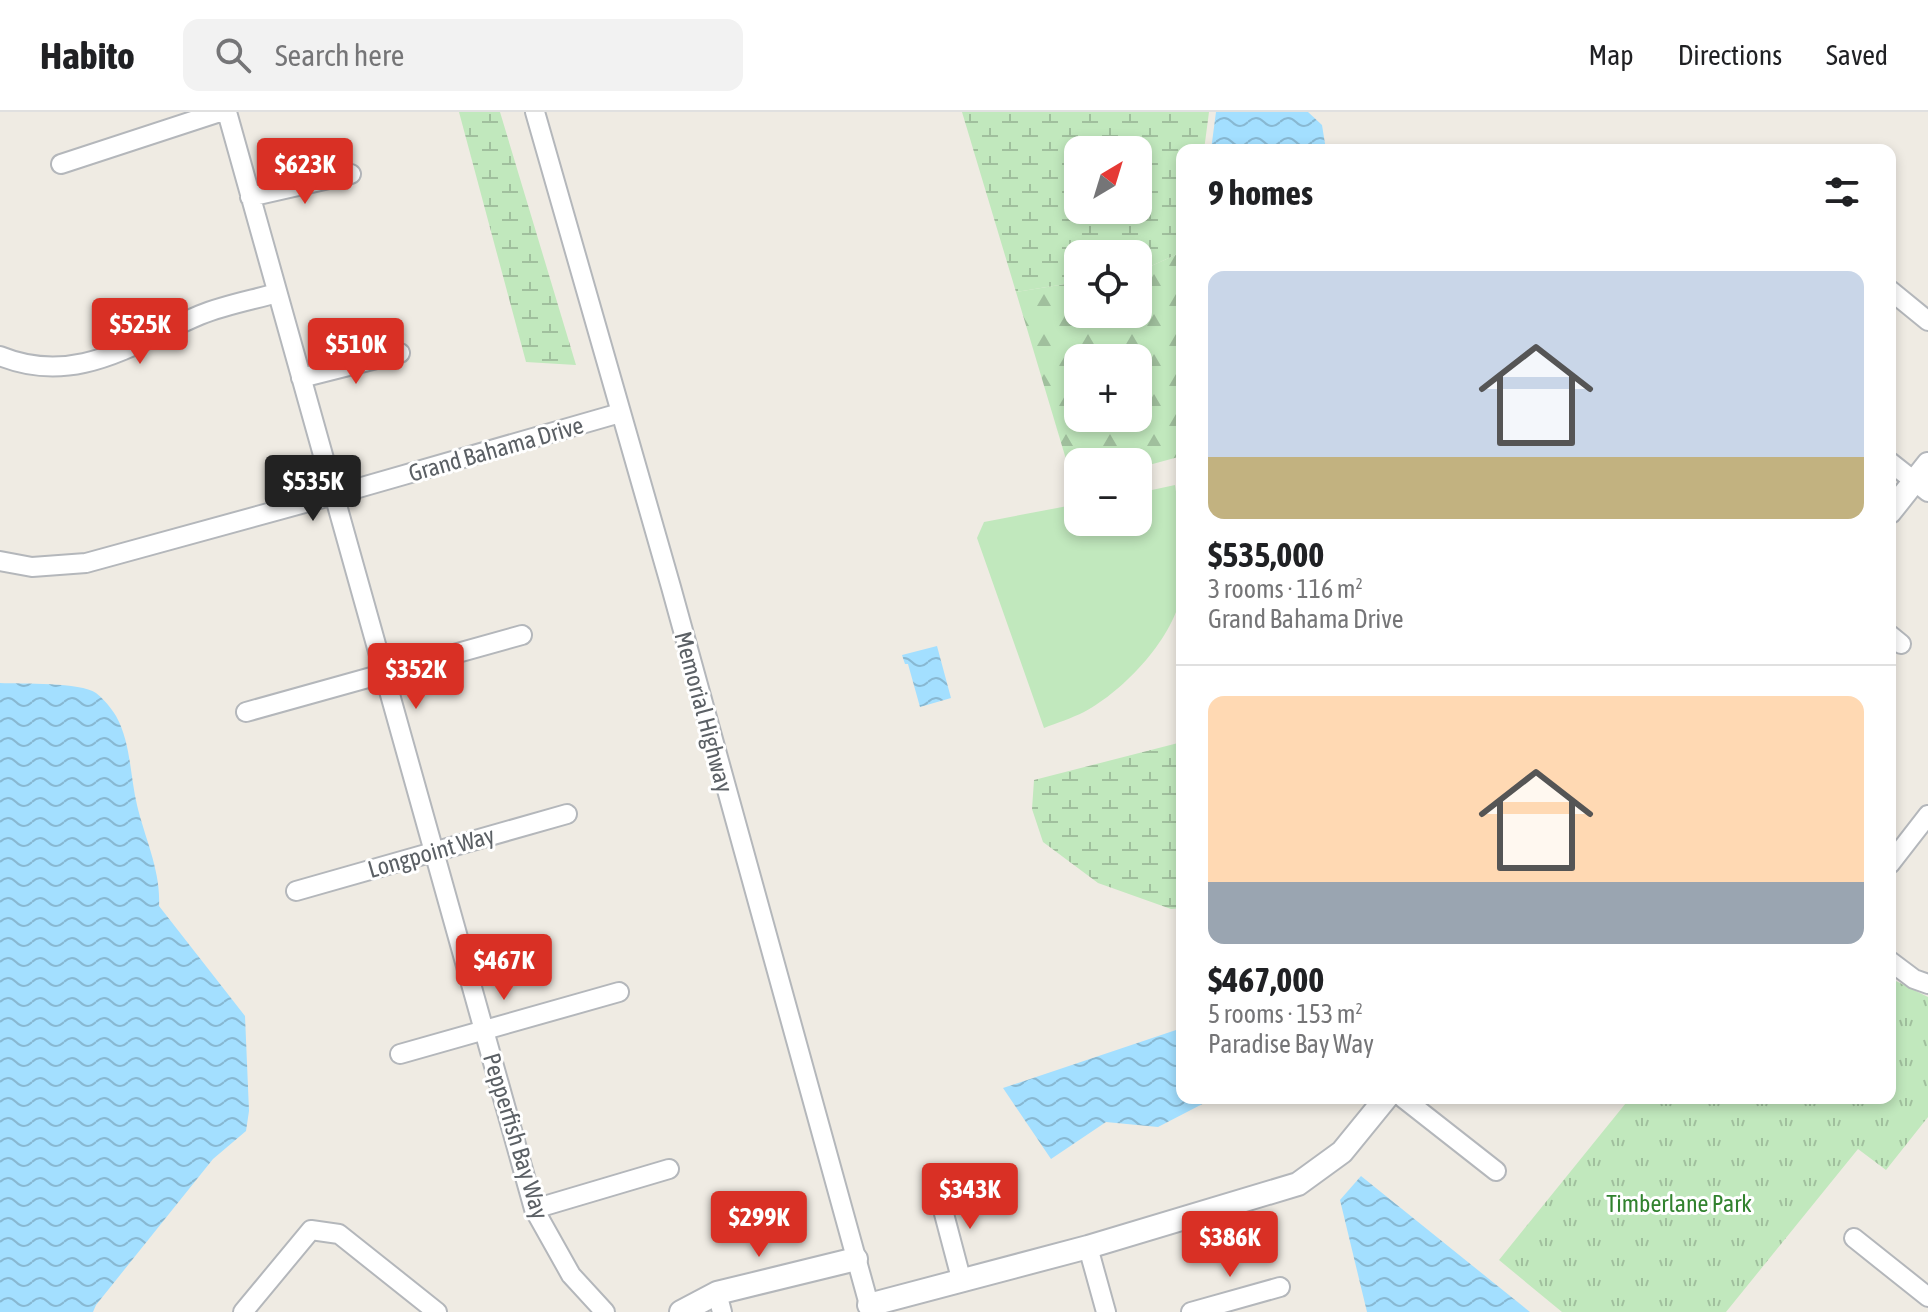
<!DOCTYPE html>
<meta charset="utf-8">
<style>
body{margin:0;font-family:"Asap Condensed",sans-serif;background:#f2f2f2;color:#202124;height:100vh;display:flex;flex-direction:column;font-size:30px;white-space:nowrap}
*{box-sizing:border-box;margin:0}
p{font-size:26px;color:#757577}
.icon{flex:none;width:44px;height:44px;fill:none;stroke:currentColor;stroke-width:2;stroke-linecap:round;stroke-linejoin:round}
.map{position:relative;flex:1;overflow:hidden}
.drawer{position:absolute;left:1176px;top:32px;width:720px;height:960px;display:flex;flex-direction:column;background:#fff;border-radius:16px;box-shadow:0 4px 12px #0003}
.drawer>*{flex:none}
.needle{width:52px;rotate:38deg}
.fabs{position:absolute;left:1064px;top:24px;display:grid;gap:16px}
.fabs a{display:grid;place-items:center;width:88px;height:88px;border-radius:16px;background:#fff;box-shadow:0 4px 12px #0003;font-size:40px}
.price{position:absolute;translate:-50% -68px;padding:0 18px;border-radius:8px;background:#d93025;color:#fff;font-size:26px;line-height:52px;filter:drop-shadow(0 2px 4px #0008)}
.price::after{content:'';position:absolute;left:50%;top:48px;width:24px;height:18px;margin-left:-12px;background:inherit;clip-path:polygon(0 0,100% 0,50% 100%)}
.price.current{background:#222;color:#fff}
ul{padding:0;list-style:none}
li{display:grid;align-content:center;gap:16px;height:424px;padding:0 32px}
li+li{border-top:2px solid #e0e0e0}
li span{display:grid;place-items:center;height:248px;border-radius:16px;color:#555}
li>.icon{margin-inline-start:auto}
span .icon{width:144px;height:144px;fill:#fffc;stroke-width:1}
li b{font-size:34px}
h2{display:flex;justify-content:space-between;align-items:center;height:96px;padding:0 32px;font-size:34px}
header{display:flex;align-items:center;gap:48px;box-sizing:border-box;height:112px;padding:0 40px;background:#fff;border-bottom:2px solid #e0e0e0}
header strong{font-size:38px}
nav{display:flex;gap:44px;margin-inline-start:auto;font-size:28px}
.search{width:560px;height:72px;background:#f2f2f2;display:flex;align-items:center;gap:20px;box-sizing:border-box;padding:0 28px;border-radius:16px;color:#757577;font-size:30px}
.map>svg:first-child{display:block}
.grass{fill:#c1e8bd}
.forest{fill:url(#forest-firs);fill-rule:evenodd}
.wetland{fill:url(#wetland-marsh);fill-rule:evenodd}
.park{fill:url(#park-tufts)}
.water{fill:url(#water-waves)}
.lines{fill:none;stroke-linecap:round;stroke-linejoin:round}
.minor-casing{stroke:#b4b7bb;stroke-width:22}
.tertiary-casing{stroke:#b4b7bb;stroke-width:26}
.minor{stroke:#fff;stroke-width:18}
.tertiary{stroke:#fff;stroke-width:22}
.labels{text-anchor:middle;dominant-baseline:central;stroke-width:6;stroke-linejoin:round;paint-order:stroke}
.street-label{font-size:24px;fill:#5b6065;stroke:#fff}
.park-label{font-size:24px;fill:#31822e;stroke:#fff}
</style>
<header>
<strong>Habito</strong>
<div class="search"><svg class="icon" aria-label="search" viewBox="0 0 24 24"><circle cx="10" cy="10" r="6"/><path d="M15 15l6 6"/></svg>Search here</div>
<nav><a>Map</a><a>Directions</a><a>Saved</a></nav>
</header>
<div class="map">
<svg width="1928" height="1200" viewBox="0 0 1928 1200">
<defs>
<pattern id="forest-firs" width="22" height="20" patternUnits="userSpaceOnUse" patternTransform="scale(2)"><rect width="22" height="20" fill="#c1e8bd"/><path d="M5 1l3.5 6h-7zM16 11l3.5 6h-7z" fill="#a0bf9d"/></pattern>
<pattern id="wetland-marsh" width="20" height="14" patternUnits="userSpaceOnUse" patternTransform="scale(2)"><rect width="20" height="14" fill="#c1e8bd"/><path d="M1 5h8M5 5V1M11 12h8M15 12V8" fill="none" stroke="#a0bf9d"/></pattern>
<pattern id="park-tufts" width="24" height="20" patternUnits="userSpaceOnUse" patternTransform="scale(2)"><rect width="24" height="20" fill="#c1e8bd"/><path d="M3 7l-1-3M5 7V3M7 7l1-3M15 17l-1-3M17 17v-4M19 17l1-3" fill="none" stroke="#a0bf9d"/></pattern>
<pattern id="water-waves" width="16" height="10" patternUnits="userSpaceOnUse" patternTransform="scale(2)"><rect width="16" height="10" fill="#a3dfff"/><path d="M0 5q4-4 8 0t8 0" fill="none" stroke="#88b8d2"/></pattern>
</defs>
<rect width="100%" height="100%" fill="#efebe3"/>
<path class="grass" d="M 1175,373 C 1180,407 1186,444 1182,478 C 1176,524 1124,579 1084,600 C 1072,606 1057,611 1044,616 L 977,426 L 984,410 L 1078,392 L 1078,410 L 1138,410 L 1138,381 Z"/>
<path class="forest" d="M 1182,140 L 1182,344 L 1138,356 L 1138,350 L 1078,350 L 1078,373 L 1074,374 L 1016,180 L 1078,170 L 1078,202 L 1138,202 L 1138,160 ZM 1078,246 L 1138,246 L 1138,306 L 1078,306 Z"/>
<path class="wetland" d="M 459,0 L 500,0 L 576,253 L 526,250 Z
M 962,0 L 1209,0 L 1204,38 L 1182,38 L 1182,140 L 1138,160 L 1138,142 L 1078,142 L 1078,170 L 1016,180 ZM 1078,38 L 1138,38 L 1138,98 L 1078,98 Z
M 1182,630 L 1182,796 L 1171,797 L 1098,771 L 1043,730 L 1032,697 L 1034,668 Z"/>
<path class="park" d="M 1890,866 L 1928,885 L 1928,1005 L 1886,1058 L 1858,1037 L 1726,1200 L 1562,1200 L 1499,1148 L 1630,986 L 1890,986 Z"/>
<path class="water" d="M 1216,0 L 1308,0 L 1322,13 L 1326,38 L 1211,38 Z
M 937,534 L 951,586 L 920,595 L 908,552 L 905,552 L 902,543 Z
M 0,571 C 23,572 80,570 96,581 C 103,586 112,597 116,604 C 131,631 130,664 137,693 C 145,727 161,759 159,794 L 245,904 L 249,999 L 246,1019 L 213,1047 L 96,1193 L 93,1200 L 0,1200 Z
M 1182,916 L 1182,986 L 1214,986 L 1158,1015 L 1106,1010 L 1051,1047 L 1003,976 Z
M 1361,1064 L 1530,1200 L 1367,1200 L 1340,1088 Z"/>
<g class="lines">
<g class="minor-casing">
<path id="minor" d="M 227,0 L 534,1097 L 571,1163 L 605,1200
M 535,0 L 671,475 L 871,1200
M 61,52 L 220,0
M 250,85 L 351,62
M 1890,178 L 1928,209
M 0,244 C 76,275 133,231 200,203 C 224,193 252,188 277,181
M 301,266 L 400,241
M 1890,350 L 1928,380
M 0,449 L 32,455 L 86,451 L 334,383 L 620,301
M 1890,523 L 1901,532
M 246,600 L 522,523
M 1890,752 L 1928,703
M 296,779 L 567,702
M 1890,849 L 1914,867 L 1928,872
M 400,942 L 619,880
M 1403,986 L 1496,1059
M 938,1079 L 962,1170
M 534,1097 L 669,1057
M 1854,1126 L 1928,1185
M 1088,1135 L 1106,1200
M 717,1181 L 722,1200
M 243,1200 L 311,1118 L 339,1122 L 437,1200
M 1191,1200 L 1280,1175"/>
</g>
<g class="tertiary-casing">
<path id="tertiary" d="M 1890,400 L 1928,352
M 869,1193 L 1088,1135 L 1298,1072 L 1342,1040 L 1386,986
M 681,1200 L 717,1181 L 856,1147"/>
</g>
<use href="#minor" class="minor"/>
<use href="#tertiary" class="tertiary"/>
</g>
<g class="labels">
<g class="street-label">
<text transform="translate(496 337) rotate(-16)">Grand Bahama Drive</text>
<text transform="translate(704 600) rotate(75)">Memorial Highway</text>
<text transform="translate(431 740) rotate(-16)">Longpoint Way</text>
<text transform="translate(516 1024) rotate(73)">Pepperfish Bay Way</text>
</g>
<g class="park-label">
<text x="1679" y="1091">Timberlane Park</text>
</g>
</g>
</svg>
<div class="fabs">
<a><svg class="needle" viewBox="-14 -14 28 28"><path d="M0-13l5 13h-10z" fill="#e53935"/><path d="M0 13l5-13h-10z" fill="#757577"/></svg></a>
<a><svg class="icon" aria-label="locate" viewBox="0 0 24 24"><circle cx="12" cy="12" r="6"/><path d="M12 2v4M12 18v4M2 12h4M18 12h4"/></svg></a>
<a>+</a>
<a>−</a>
</div>
<b class="price" style="left:305px;top:94px">$623K</b>
<b class="price" style="left:140px;top:254px">$525K</b>
<b class="price" style="left:356px;top:274px">$510K</b>
<b class="price current" style="left:313px;top:411px">$535K</b>
<b class="price" style="left:416px;top:599px">$352K</b>
<b class="price" style="left:504px;top:890px">$467K</b>
<b class="price" style="left:970px;top:1119px">$343K</b>
<b class="price" style="left:759px;top:1147px">$299K</b>
<b class="price" style="left:1230px;top:1167px">$386K</b>
<section class="drawer">
<h2>9 homes<svg class="icon" aria-label="filters" viewBox="0 0 24 24"><path d="M4 7h16M4 17h16"/><circle cx="9" cy="7" r="2"/><circle cx="15" cy="17" r="2"/></svg></h2>
<ul>
<li><span style="background:linear-gradient(#c9d6e8 75%,#c2b280 0)"><svg class="icon" aria-label="home" viewBox="0 0 24 24"><path d="M3 11l9-7 9 7M6 9v11h12V9"/></svg></span><div><b>$535,000</b><p>3 rooms · 116 m²</p><p>Grand Bahama Drive</p></div></li>
<li><span style="background:linear-gradient(#ffd9b3 75%,#9aa5b1 0)"><svg class="icon" aria-label="home" viewBox="0 0 24 24"><path d="M3 11l9-7 9 7M6 9v11h12V9"/></svg></span><div><b>$467,000</b><p>5 rooms · 153 m²</p><p>Paradise Bay Way</p></div></li>
</ul>
</section>
</div>
